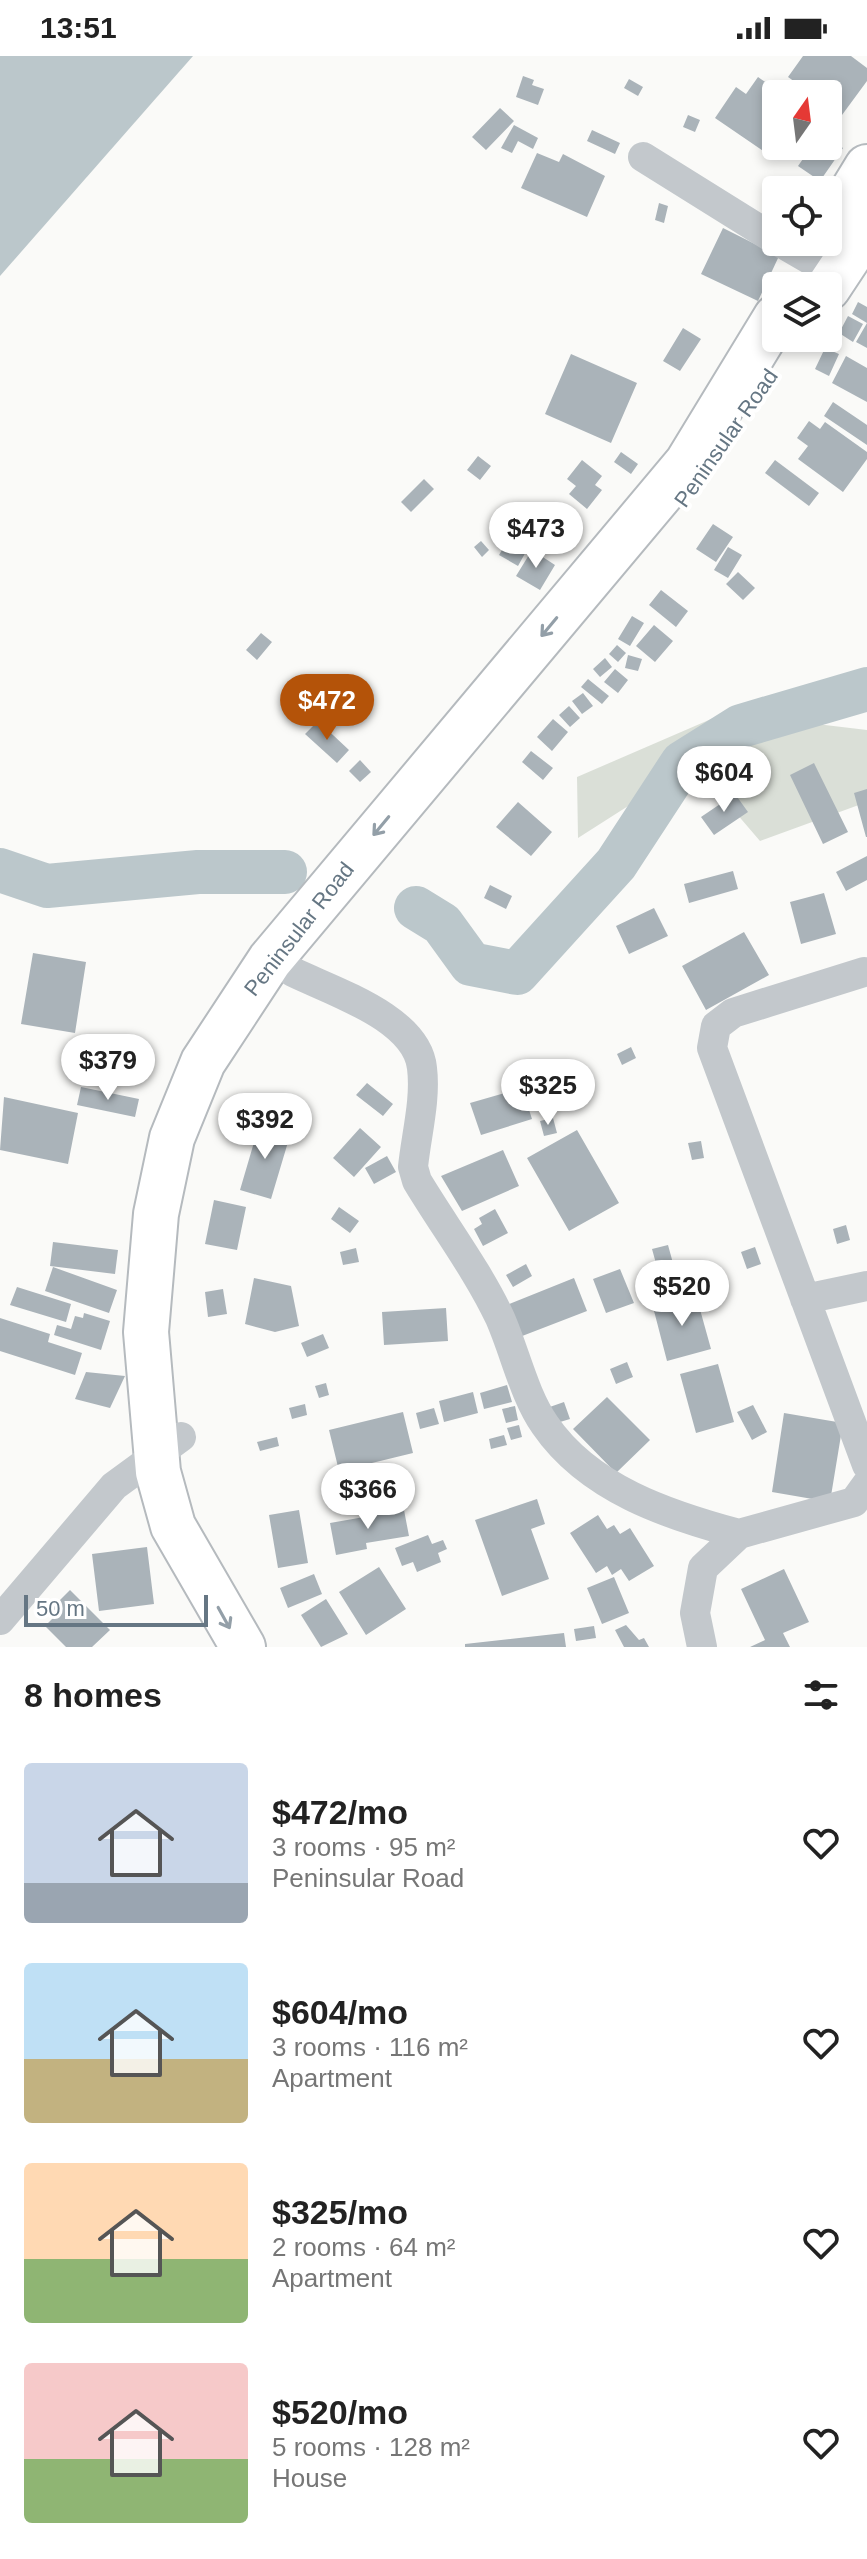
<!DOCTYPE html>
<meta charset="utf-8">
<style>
body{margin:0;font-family:Arial,sans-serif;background:#f6f6f6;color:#222;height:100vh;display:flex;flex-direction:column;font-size:30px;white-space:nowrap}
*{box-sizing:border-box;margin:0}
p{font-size:26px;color:#767676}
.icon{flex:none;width:44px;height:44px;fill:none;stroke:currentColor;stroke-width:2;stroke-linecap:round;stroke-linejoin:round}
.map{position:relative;height:1591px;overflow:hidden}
.details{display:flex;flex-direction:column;background:#fff;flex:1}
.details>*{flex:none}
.needle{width:52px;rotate:14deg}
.buttons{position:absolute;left:762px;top:24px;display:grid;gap:16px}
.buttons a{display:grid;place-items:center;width:80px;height:80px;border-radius:8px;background:#fff;box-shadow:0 4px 12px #0003;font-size:40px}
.scale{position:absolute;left:24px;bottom:20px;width:184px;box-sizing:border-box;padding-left:8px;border:4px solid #657683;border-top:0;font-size:22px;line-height:28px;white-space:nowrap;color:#657683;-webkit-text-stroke:6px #fff;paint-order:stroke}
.price{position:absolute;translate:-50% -68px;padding:0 18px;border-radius:28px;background:#fff;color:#222;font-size:26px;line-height:52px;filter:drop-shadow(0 2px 4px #0008)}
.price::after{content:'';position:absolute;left:50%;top:48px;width:24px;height:18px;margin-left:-12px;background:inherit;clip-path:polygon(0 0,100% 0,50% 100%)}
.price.active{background:#b45309;color:#fff}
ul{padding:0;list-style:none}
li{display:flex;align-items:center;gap:24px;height:200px;padding:0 24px}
li span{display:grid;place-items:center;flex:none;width:224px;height:160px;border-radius:8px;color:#555}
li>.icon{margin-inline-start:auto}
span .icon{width:96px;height:96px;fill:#fffc;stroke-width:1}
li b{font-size:34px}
h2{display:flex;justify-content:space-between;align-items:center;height:96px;padding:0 24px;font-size:34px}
.status{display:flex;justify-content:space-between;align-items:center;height:56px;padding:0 40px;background:#fff;direction:ltr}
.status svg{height:22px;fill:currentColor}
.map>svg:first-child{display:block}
.green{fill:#dadfd7}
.water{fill:#bbc7cb}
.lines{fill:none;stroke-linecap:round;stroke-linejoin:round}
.river{stroke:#bbc7cb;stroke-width:44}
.building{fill:#aab3b9}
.primary-casing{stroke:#b5babe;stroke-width:48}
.minor{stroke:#c3c8cc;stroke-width:30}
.primary{stroke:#fff;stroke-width:44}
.oneway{stroke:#939fa8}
.labels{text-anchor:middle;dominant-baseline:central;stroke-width:8;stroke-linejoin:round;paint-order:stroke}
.street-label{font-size:22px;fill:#657683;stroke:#fff}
</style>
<div class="status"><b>13:51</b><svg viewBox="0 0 49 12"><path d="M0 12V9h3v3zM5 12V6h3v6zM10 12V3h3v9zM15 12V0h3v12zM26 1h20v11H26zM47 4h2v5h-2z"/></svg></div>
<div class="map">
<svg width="867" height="1591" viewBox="0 0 867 1591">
<rect width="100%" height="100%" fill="#fafaf8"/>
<path class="green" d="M 725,657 L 867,674 L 867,746 L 760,785 L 694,708 L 578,782 L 577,721 Z"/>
<path class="water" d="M 0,0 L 193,0 L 0,220 Z"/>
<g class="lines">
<path class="river" d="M 0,814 L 47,830 L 198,816 L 285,816
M 416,852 L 442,868 L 471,908 L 517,917 L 616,808 L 682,707 L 741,670 L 867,633"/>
</g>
<path class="building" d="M 803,0 L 851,0 L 867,12 L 867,25 L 842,59 L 828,49 L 828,38 L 812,38 L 788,21 Z
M 523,20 L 534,24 L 532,29 L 544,33 L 538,49 L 516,41 Z
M 758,21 L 782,38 L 776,38 L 774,46 L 776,90 L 780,90 L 772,101 L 715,62 L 736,31 L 746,38 Z
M 629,23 L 643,31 L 638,40 L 624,32 Z
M 500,52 L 514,65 L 486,94 L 472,81 Z
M 688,59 L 700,64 L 695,76 L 683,71 Z
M 514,69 L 538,82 L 533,93 L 518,85 L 512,97 L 501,92 Z
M 592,74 L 620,87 L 615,98 L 587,85 Z
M 828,82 L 843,92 L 820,125 L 798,110 L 812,90 L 828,90 Z
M 537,97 L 559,106 L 563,98 L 605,120 L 587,161 L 521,132 Z
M 659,147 L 668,150 L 664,167 L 655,164 Z
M 723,172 L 779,200 L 758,245 L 701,218 Z
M 858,246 L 867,251 L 867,292 L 856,286 L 867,267 L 852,258 Z
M 848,260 L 863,268 L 853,286 L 839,277 Z
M 683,272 L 701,283 L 680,315 L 663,305 Z
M 825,292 L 839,298 L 829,320 L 815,313 Z
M 571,298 L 637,327 L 611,387 L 545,358 Z
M 846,300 L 867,312 L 867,346 L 832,327 Z
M 833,346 L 867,369 L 867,389 L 824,360 Z
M 809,365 L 820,373 L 825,366 L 867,396 L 867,403 L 843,436 L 798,403 L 808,390 L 797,382 Z
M 621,396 L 638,408 L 631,418 L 614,406 Z
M 478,400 L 491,410 L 480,424 L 467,414 Z
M 582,404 L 602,420 L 595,429 L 602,434 L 587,453 L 569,438 L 576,430 L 567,423 Z
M 775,404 L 819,437 L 809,450 L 765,417 Z
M 424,423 L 434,433 L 411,456 L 401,446 Z
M 713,468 L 733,481 L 716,506 L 696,493 Z
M 509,482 L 528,492 L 518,510 L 499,499 Z
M 481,485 L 489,494 L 482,501 L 474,491 Z
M 728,491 L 742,499 L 728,522 L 714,514 Z
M 532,494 L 555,509 L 540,534 L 516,520 Z
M 738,516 L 755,532 L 743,544 L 726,528 Z
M 661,534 L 688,555 L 676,571 L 649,549 Z
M 632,560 L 644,567 L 630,590 L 618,583 Z
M 654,569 L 673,585 L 655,606 L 636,590 Z
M 261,577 L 272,586 L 257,604 L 246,594 Z
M 617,589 L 626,597 L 618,606 L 609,598 Z
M 628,599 L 642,603 L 638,615 L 625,612 Z
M 605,602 L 612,611 L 600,621 L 593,613 Z
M 615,613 L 628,624 L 618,637 L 604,626 Z
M 588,623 L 609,640 L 602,648 L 581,631 Z
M 583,637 L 593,650 L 582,658 L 572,645 Z
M 569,650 L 580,662 L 570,671 L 559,659 Z
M 553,663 L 568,676 L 552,695 L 537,681 Z
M 318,665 L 349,694 L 337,707 L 305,678 Z
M 531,695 L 553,712 L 543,724 L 522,706 Z
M 360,704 L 371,716 L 360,726 L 349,715 Z
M 814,707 L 848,776 L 823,788 L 790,719 Z
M 867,733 L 867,781 L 866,781 L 854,737 Z
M 735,738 L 748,756 L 714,779 L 701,761 Z
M 518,746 L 552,776 L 531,800 L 496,771 Z
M 867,800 L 867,824 L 846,835 L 836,816 Z
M 733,815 L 738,833 L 689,847 L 684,828 Z
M 490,829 L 512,840 L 506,853 L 484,842 Z
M 824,837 L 836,878 L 801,888 L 790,846 Z
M 654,852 L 668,880 L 629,898 L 616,870 Z
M 744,876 L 769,919 L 706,954 L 682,910 Z
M 33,897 L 86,906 L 75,977 L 21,968 Z
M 631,991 L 636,1002 L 622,1009 L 617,998 Z
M 367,1027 L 393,1048 L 383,1060 L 356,1039 Z
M 81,1031 L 139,1043 L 135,1061 L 77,1049 Z
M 522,1032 L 532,1063 L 481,1079 L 470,1047 Z
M 4,1041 L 78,1057 L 68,1108 L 0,1094 Z
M 553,1062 L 557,1077 L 544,1080 L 540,1065 Z
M 260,1066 L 291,1076 L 271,1143 L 240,1134 Z
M 360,1072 L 381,1091 L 354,1121 L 333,1102 Z
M 577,1074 L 619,1147 L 569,1175 L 527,1102 Z
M 701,1085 L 704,1102 L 692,1104 L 688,1087 Z
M 503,1094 L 519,1130 L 462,1155 L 441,1120 Z
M 387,1100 L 396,1116 L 374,1128 L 365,1112 Z
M 214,1144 L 246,1151 L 237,1194 L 205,1188 Z
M 339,1151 L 359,1165 L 350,1177 L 331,1163 Z
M 495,1153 L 508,1177 L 483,1190 L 474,1173 L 482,1168 L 479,1162 Z
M 846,1169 L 850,1184 L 837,1188 L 833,1173 Z
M 53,1186 L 118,1194 L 115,1218 L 50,1210 Z
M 668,1189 L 681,1236 L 665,1240 L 652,1193 Z
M 755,1191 L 761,1208 L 747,1213 L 741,1196 Z
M 356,1192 L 359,1206 L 343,1209 L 340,1196 Z
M 526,1208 L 532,1220 L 513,1231 L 506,1219 Z
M 53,1211 L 117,1234 L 109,1257 L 45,1235 Z
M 620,1213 L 634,1247 L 606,1257 L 593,1223 Z
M 254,1222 L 291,1230 L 299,1270 L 275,1276 L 245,1268 Z
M 574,1222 L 587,1255 L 517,1282 L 504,1250 Z
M 17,1231 L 71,1248 L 66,1266 L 10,1249 Z
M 223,1233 L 227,1258 L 208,1261 L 205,1236 Z
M 696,1239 L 711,1293 L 667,1305 L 653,1251 Z
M 446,1252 L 448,1285 L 384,1289 L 382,1256 Z
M 84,1257 L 110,1265 L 101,1294 L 54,1279 L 57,1269 L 71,1273 L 75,1260 L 83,1262 Z
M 0,1262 L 50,1278 L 48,1286 L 82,1297 L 75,1319 L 0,1295 Z
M 323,1278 L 329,1292 L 307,1301 L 301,1287 Z
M 627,1306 L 633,1321 L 616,1328 L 610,1313 Z
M 718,1308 L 734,1366 L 696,1377 L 680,1318 Z
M 86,1316 L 125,1320 L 110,1352 L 75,1343 Z
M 326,1327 L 329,1339 L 319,1342 L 315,1330 Z
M 507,1329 L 512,1346 L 484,1353 L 480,1337 Z
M 473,1336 L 478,1357 L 444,1366 L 439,1345 Z
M 607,1341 L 650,1384 L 616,1417 L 573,1373 Z
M 564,1346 L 570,1363 L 550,1369 L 544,1353 Z
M 305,1348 L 307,1359 L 292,1363 L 289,1352 Z
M 753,1349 L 767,1376 L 752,1384 L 737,1356 Z
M 515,1350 L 518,1364 L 506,1367 L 502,1353 Z
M 434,1352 L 439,1368 L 420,1373 L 416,1357 Z
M 403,1356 L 413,1397 L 339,1415 L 329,1374 Z
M 784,1357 L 843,1367 L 830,1446 L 772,1436 Z
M 519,1369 L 522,1381 L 511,1384 L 507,1372 Z
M 504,1379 L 507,1389 L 491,1393 L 489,1383 Z
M 277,1381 L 279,1390 L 260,1395 L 257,1386 Z
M 537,1443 L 545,1468 L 531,1473 L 549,1523 L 502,1540 L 475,1464 Z
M 299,1454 L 308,1507 L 278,1512 L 269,1459 Z
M 404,1454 L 409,1480 L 366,1487 L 367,1493 L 336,1499 L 330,1467 Z
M 598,1459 L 607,1473 L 614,1469 L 620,1478 L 630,1472 L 654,1510 L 629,1525 L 621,1513 L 612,1519 L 607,1510 L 596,1517 L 570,1477 Z
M 428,1479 L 432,1488 L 443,1484 L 447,1493 L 438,1497 L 441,1506 L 417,1516 L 413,1506 L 402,1510 L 395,1492 Z
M 147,1491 L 154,1548 L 99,1555 L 92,1498 Z
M 379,1511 L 406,1553 L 366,1579 L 339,1536 Z
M 784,1513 L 809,1566 L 783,1577 L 790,1591 L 750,1591 L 765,1584 L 741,1533 Z
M 314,1518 L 322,1538 L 288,1552 L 280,1532 Z
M 614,1521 L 629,1557 L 602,1568 L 587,1532 Z
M 70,1534 L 110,1574 L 92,1591 L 66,1591 L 45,1570 L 58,1557 L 52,1552 Z
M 326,1543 L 348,1578 L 321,1591 L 301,1559 Z
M 626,1569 L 639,1584 L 644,1582 L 649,1591 L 624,1591 L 615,1574 Z
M 594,1570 L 596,1582 L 576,1585 L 574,1573 Z
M 564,1577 L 566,1591 L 465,1591 L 465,1588 Z"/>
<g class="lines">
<g class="primary-casing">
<path id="primary" d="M 828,175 L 867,111
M 828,232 L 867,173
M 243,1591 L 173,1470 L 158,1416 L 146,1276 L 156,1158 L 172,1082 L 203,1006 L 270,904 L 687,407 L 776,261"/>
</g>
<path class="minor" d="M 643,101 L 776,184
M 780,186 L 811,204
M 293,916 C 334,936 417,962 422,1012 C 426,1044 416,1080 413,1111 L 417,1125 C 444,1170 478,1215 500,1262 C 515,1296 524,1339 545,1369 C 589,1433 668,1459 739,1478
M 864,916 L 733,957 L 716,970 L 712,992 L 867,1409
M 805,1243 L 867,1230
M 0,1564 L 114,1430 L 181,1381
M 702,1591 L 695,1557 L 703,1512 L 739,1478 L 854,1446 L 867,1428"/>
<use href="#primary" class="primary"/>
</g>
<defs><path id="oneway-shaft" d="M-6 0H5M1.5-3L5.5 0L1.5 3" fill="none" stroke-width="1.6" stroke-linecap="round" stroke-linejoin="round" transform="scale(2)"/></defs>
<g class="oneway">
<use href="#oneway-shaft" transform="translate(549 571) rotate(130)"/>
<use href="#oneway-shaft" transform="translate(381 770) rotate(130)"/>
<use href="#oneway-shaft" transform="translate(224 1562) rotate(61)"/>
</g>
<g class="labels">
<g class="street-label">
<text transform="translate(726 382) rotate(-55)">Peninsular Road</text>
<text transform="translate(299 873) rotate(-52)">Peninsular Road</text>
</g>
</g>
</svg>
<div class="buttons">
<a><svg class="needle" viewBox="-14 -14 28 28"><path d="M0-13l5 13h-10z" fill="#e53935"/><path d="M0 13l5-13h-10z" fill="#767676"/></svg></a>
<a><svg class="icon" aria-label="locate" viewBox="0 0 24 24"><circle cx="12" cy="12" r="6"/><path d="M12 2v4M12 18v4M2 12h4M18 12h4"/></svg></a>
<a><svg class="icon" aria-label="layers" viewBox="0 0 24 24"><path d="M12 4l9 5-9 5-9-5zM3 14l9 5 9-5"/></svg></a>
</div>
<div class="scale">50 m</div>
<b class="price" style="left:536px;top:514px">$473</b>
<b class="price active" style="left:327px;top:686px">$472</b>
<b class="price" style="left:724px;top:758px">$604</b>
<b class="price" style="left:108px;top:1046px">$379</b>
<b class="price" style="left:548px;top:1071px">$325</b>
<b class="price" style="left:265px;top:1105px">$392</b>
<b class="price" style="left:682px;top:1272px">$520</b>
<b class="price" style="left:368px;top:1475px">$366</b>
</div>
<section class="details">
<h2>8 homes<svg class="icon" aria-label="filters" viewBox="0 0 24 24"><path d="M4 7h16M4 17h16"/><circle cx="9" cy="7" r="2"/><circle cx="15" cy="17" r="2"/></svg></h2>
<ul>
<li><span style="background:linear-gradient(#c9d6e8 75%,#9aa5b1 0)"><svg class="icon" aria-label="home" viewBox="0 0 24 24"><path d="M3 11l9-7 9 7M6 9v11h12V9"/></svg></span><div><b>$472/mo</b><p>3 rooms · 95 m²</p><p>Peninsular Road</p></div><svg class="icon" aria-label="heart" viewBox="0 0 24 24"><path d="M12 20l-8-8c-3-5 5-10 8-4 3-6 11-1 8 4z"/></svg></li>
<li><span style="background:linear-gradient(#bfe0f5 60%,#c2b280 0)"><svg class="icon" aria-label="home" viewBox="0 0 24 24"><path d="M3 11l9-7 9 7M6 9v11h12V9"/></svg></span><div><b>$604/mo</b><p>3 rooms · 116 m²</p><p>Apartment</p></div><svg class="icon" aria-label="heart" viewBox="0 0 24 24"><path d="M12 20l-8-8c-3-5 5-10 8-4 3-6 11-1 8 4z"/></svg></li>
<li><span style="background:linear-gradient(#ffd9b3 60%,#8fb573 0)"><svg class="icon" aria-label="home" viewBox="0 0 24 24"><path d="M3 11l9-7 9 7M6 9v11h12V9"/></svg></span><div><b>$325/mo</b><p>2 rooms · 64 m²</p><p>Apartment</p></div><svg class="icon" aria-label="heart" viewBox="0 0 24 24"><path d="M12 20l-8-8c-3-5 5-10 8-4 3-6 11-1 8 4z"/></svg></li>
<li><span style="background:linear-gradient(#f6c9c9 60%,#8fb573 0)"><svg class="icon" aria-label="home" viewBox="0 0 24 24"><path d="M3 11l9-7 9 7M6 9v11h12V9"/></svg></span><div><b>$520/mo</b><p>5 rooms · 128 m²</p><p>House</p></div><svg class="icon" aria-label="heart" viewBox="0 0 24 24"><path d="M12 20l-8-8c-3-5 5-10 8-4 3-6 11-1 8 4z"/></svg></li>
</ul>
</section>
